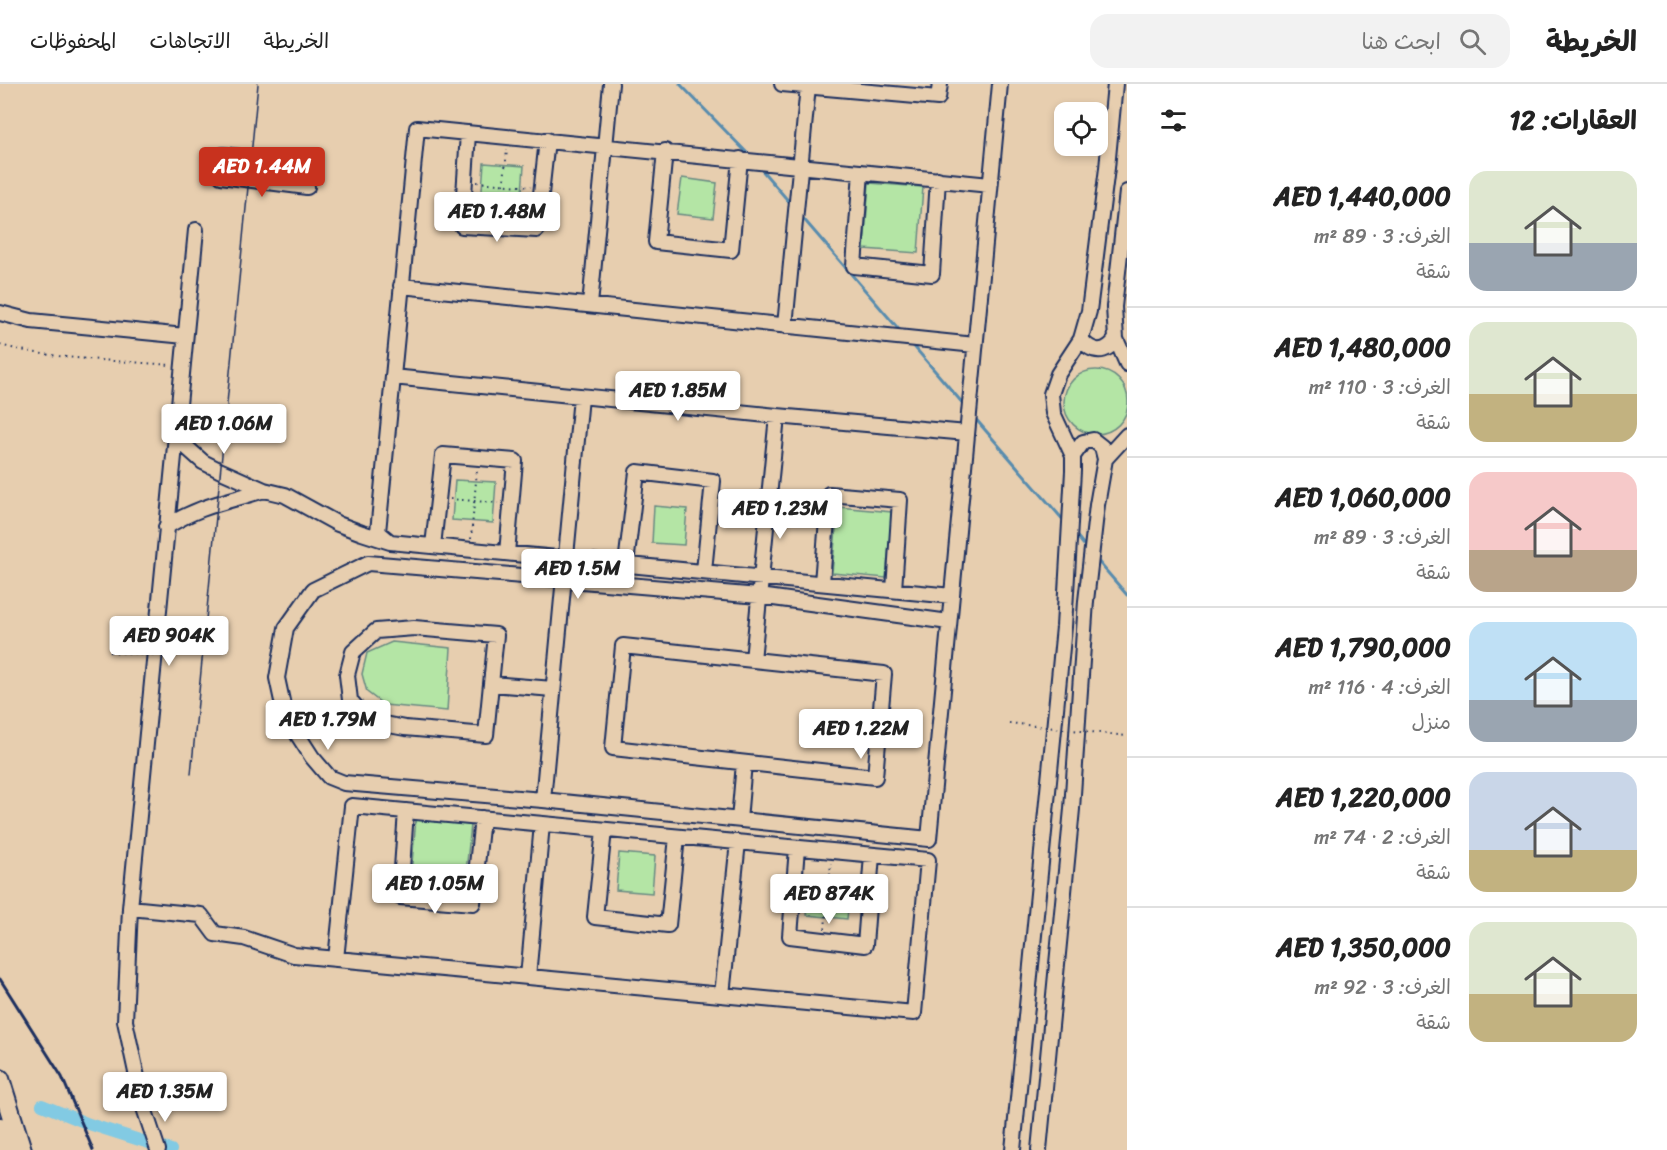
<!DOCTYPE html>
<html lang="ar">
<meta charset="utf-8">
<style>
body{margin:0;font-family:Sriracha,"Playpen Sans Arabic",sans-serif;background:#f2f2f2;color:#222;direction:rtl;height:100vh;display:flex;flex-direction:column;font-size:22px;white-space:nowrap}
*{box-sizing:border-box;margin:0}
p{font-size:20px;color:#767676}
.icon{flex:none;width:33px;height:33px;fill:none;stroke:currentColor;stroke-width:2;stroke-linecap:round;stroke-linejoin:round}
.map{position:relative;flex:1;overflow:hidden;direction:ltr}
.side{display:flex;flex-direction:column;background:#fff;width:540px}
.side>*{flex:none}
.fabs{position:absolute;left:1054px;top:18px;display:grid;gap:12px}
.fabs a{display:grid;place-items:center;width:54px;height:54px;border-radius:12px;background:#fff;box-shadow:0 3px 9px #0003;font-size:30px}
.price{position:absolute;translate:-50% -51px;padding:0 14px;border-radius:6px;background:#fff;color:#222;font-size:20px;line-height:39px;filter:drop-shadow(0 2px 3px #0008)}
.price::after{content:'';position:absolute;left:50%;top:36px;width:18px;height:14px;margin-left:-9px;background:inherit;clip-path:polygon(0 0,100% 0,50% 100%)}
.price.selected{background:#c8321e;color:#fff}
ul{padding:0;list-style:none}
li{display:flex;align-items:center;gap:18px;height:150px;padding:0 30px}
li+li{border-top:2px solid #e0e0e0}
li span{display:grid;place-items:center;flex:none;width:168px;height:120px;border-radius:18px;color:#555}
li>.icon{margin-inline-start:auto}
span .icon{width:72px;height:72px;fill:#fffc;stroke-width:1}
li b{font-size:26px}
h2{display:flex;justify-content:space-between;align-items:center;height:72px;padding:0 30px;font-size:26px}
header{display:flex;align-items:center;gap:36px;box-sizing:border-box;height:84px;padding:0 30px;background:#fff;border-bottom:2px solid #e0e0e0}
header strong{font-size:28px}
nav{display:flex;gap:33px;margin-inline-start:auto;font-size:21px}
.search{width:420px;height:54px;background:#f2f2f2;display:flex;align-items:center;gap:15px;box-sizing:border-box;padding:0 21px;border-radius:18px;color:#767676;font-size:22px}
main{display:flex;flex:1;min-height:0}
.map>svg:first-child{display:block}
.green{fill:#b4e5a5;stroke:#688a82;stroke-width:1.5}
.lines{fill:none;stroke-linecap:round;stroke-linejoin:round}
.stream{stroke:#598cae;stroke-width:3}
.canal{stroke:#82cae3;stroke-width:12}
.minor-casing{stroke:#1b2f5e;stroke-width:18}
.major-casing{stroke:#1b2f5e;stroke-width:22}
.path{stroke:#1b2f5e;stroke-width:2;stroke-dasharray:1.5 4.5;stroke-linecap:butt}
.minor{stroke:#e7ceaf;stroke-width:14}
.major{stroke:#e7ceaf;stroke-width:18}
.tram{stroke:#1b2f5e;stroke-width:1.5}
.rail{stroke:#1b2f5e;stroke-width:3}
.path-bridge{stroke:#1b2f5e;stroke-width:2;stroke-dasharray:1.5 4.5;stroke-linecap:butt}
</style>
<header>
<strong>الخريطة</strong>
<div class="search"><svg class="icon" aria-label="search" viewBox="0 0 24 24"><circle cx="10" cy="10" r="6"/><path d="M15 15l6 6"/></svg>ابحث هنا</div>
<nav><a>الخريطة</a><a>الاتجاهات</a><a>المحفوظات</a></nav>
</header>
<main>
<section class="side">
<h2>العقارات: 12<svg class="icon" aria-label="filters" viewBox="0 0 24 24"><path d="M4 7h16M4 17h16"/><circle cx="9" cy="7" r="2"/><circle cx="15" cy="17" r="2"/></svg></h2>
<ul>
<li><span style="background:linear-gradient(#dfe7d0 60%,#9aa5b1 0)"><svg class="icon" aria-label="home" viewBox="0 0 24 24"><path d="M3 11l9-7 9 7M6 9v11h12V9"/></svg></span><div><b>AED 1,440,000</b><p>الغرف: 3 · 89 m²</p><p>شقة</p></div></li>
<li><span style="background:linear-gradient(#dfe7d0 60%,#c2b280 0)"><svg class="icon" aria-label="home" viewBox="0 0 24 24"><path d="M3 11l9-7 9 7M6 9v11h12V9"/></svg></span><div><b>AED 1,480,000</b><p>الغرف: 3 · 110 m²</p><p>شقة</p></div></li>
<li><span style="background:linear-gradient(#f6c9c9 65%,#b9a48a 0)"><svg class="icon" aria-label="home" viewBox="0 0 24 24"><path d="M3 11l9-7 9 7M6 9v11h12V9"/></svg></span><div><b>AED 1,060,000</b><p>الغرف: 3 · 89 m²</p><p>شقة</p></div></li>
<li><span style="background:linear-gradient(#bfe0f5 65%,#9aa5b1 0)"><svg class="icon" aria-label="home" viewBox="0 0 24 24"><path d="M3 11l9-7 9 7M6 9v11h12V9"/></svg></span><div><b>AED 1,790,000</b><p>الغرف: 4 · 116 m²</p><p>منزل</p></div></li>
<li><span style="background:linear-gradient(#c9d6e8 65%,#c2b280 0)"><svg class="icon" aria-label="home" viewBox="0 0 24 24"><path d="M3 11l9-7 9 7M6 9v11h12V9"/></svg></span><div><b>AED 1,220,000</b><p>الغرف: 2 · 74 m²</p><p>شقة</p></div></li>
<li><span style="background:linear-gradient(#dfe7d0 60%,#c2b280 0)"><svg class="icon" aria-label="home" viewBox="0 0 24 24"><path d="M3 11l9-7 9 7M6 9v11h12V9"/></svg></span><div><b>AED 1,350,000</b><p>الغرف: 3 · 92 m²</p><p>شقة</p></div></li>
</ul>
</section>
<div class="map">
<svg width="1127" height="1066" viewBox="0 0 1127 1066">
<rect width="100%" height="100%" fill="#e7ceaf"/>
<filter id="ink" filterUnits="userSpaceOnUse"><feTurbulence type="fractalNoise" baseFrequency=".0167" numOctaves="2"/><feDisplacementMap in="SourceGraphic" scale="12" xChannelSelector="R" yChannelSelector="G"/><feConvolveMatrix kernelMatrix="1 2 1 2 8 2 1 2 1" color-interpolation-filters="sRGB"/></filter>
<g filter="url(#ink)">
<path class="green" d="M 484,79 L 524,82 L 521,122 L 481,119 Z
M 682,94 L 717,99 L 713,134 L 677,130 Z
M 869,99 L 923,103 L 918,169 L 864,165 Z
M1064 318a32 32 0 1 1 64 0a32 32 0 1 1-64 0Z
M 455,396 L 496,398 L 493,439 L 452,436 Z
M 654,422 L 687,425 L 684,461 L 652,459 Z
M 838,423 L 892,428 L 886,494 L 832,489 Z
M 392,558 L 451,564 L 447,627 L 384,621 L 367,608 L 362,590 L 367,569 Z
M 416,735 L 471,741 L 464,806 L 410,801 Z
M 619,769 L 655,772 L 652,809 L 616,806 Z
M 811,791 L 851,795 L 847,835 L 807,831 Z"/>
<g class="lines">
<path class="stream" d="M 680,0 L 750,72
M 760,84 L 791,120
M 801,132 L 902,249
M 911,259 L 965,322
M 973,332 L 1065,438
M 1075,450 L 1088,466
M 1096,475 L 1127,511"/>
<path class="canal" d="M 42,1021 L 89,1040 L 171,1066"/>
<g class="minor-casing">
<path id="minor" d="M 782,0 L 938,14 L 940,0
M 468,49 L 462,142 L 537,146 L 547,56
M 665,67 L 656,158 L 731,166 L 740,75
M 223,71 L 310,81
M 861,88 L 854,182 L 932,190 L 938,95
M 221,92 L 307,103
M 1127,108 L 1114,223 L 1116,255 L 1127,280
M 401,202 L 975,261
M 590,221 L 611,0
M 0,229 L 31,237 L 185,252
M 785,242 L 808,2
M 1081,255 C 1092,270 1106,270 1116,255
M 393,293 L 777,332 L 967,349
M 175,353 L 203,378 L 219,386 L 264,406 L 285,411 L 338,440 L 362,449 L 390,458 L 952,512
M 1073,372 L 1083,358 L 1093,356 L 1102,363 L 1105,375
M 166,443 C 200,421 227,418 264,406
M 390,458 L 378,448 L 417,44 L 990,101
M 433,462 L 443,371 L 515,377 L 507,469
M 626,480 L 637,388 L 713,397 L 704,487
M 822,499 L 829,410 L 900,416 L 894,506
M 949,538 L 759,512 L 368,479 L 313,506 L 286,544 L 277,594 L 285,631 L 312,673 L 329,693 L 344,699 L 543,716 L 929,755 L 1000,0
M 623,562 L 884,590 L 875,693 L 613,664 Z
M 753,576 L 777,332
M 491,600 L 486,651 L 405,644 L 368,637 L 350,616 L 347,591 L 353,568 L 376,547 L 414,544 L 496,551 L 491,600 L 553,605
M 543,716 L 581,313
M 406,727 L 400,813 L 473,819 L 482,734
M 739,736 L 744,679
M 604,746 L 595,833 L 668,841 L 677,753
M 797,764 L 790,852 L 865,861 L 872,771
M 130,824 L 201,831 L 215,850 L 244,854 L 294,871 L 914,929 L 928,776 L 352,722 L 336,875
M 528,893 L 542,740
M 722,911 L 738,758
M 158,1066 L 143,1021 L 125,937 L 130,824 L 196,146
M 1013,1066 L 1064,543 L 1073,387 L 1073,372 L 1053,329 L 1051,310 L 1058,290 L 1081,255 L 1089,227 L 1107,84 L 1115,0
M 1039,1066 L 1072,725 L 1086,517 L 1097,421 L 1105,375 L 1127,351"/>
</g>
<g class="major-casing">
<path id="major" d="M 0,995 L 22,1066
M 0,1043 L 6,1066"/>
</g>
<path class="path" d="M 477,98 L 531,103
M 501,131 L 507,65
M 0,261 C 55,276 113,276 170,281
M 450,415 L 498,419
M 471,455 L 477,386
M 805,810 L 856,815
M 825,845 L 831,779"/>
<use href="#minor" class="minor"/>
<use href="#major" class="major"/>
<path class="tram" d="M 191,690 L 258,0"/>
<path class="rail" d="M 0,895 L 62,993 L 93,1066"/>
<path class="path-bridge" d="M 110,568 L 162,571
M 1009,639 L 1127,652"/>
</g>
</g>
</svg>
<div class="fabs">
<a><svg class="icon" aria-label="locate" viewBox="0 0 24 24"><circle cx="12" cy="12" r="6"/><path d="M12 2v4M12 18v4M2 12h4M18 12h4"/></svg></a>
</div>
<b class="price selected" style="left:262px;top:114px">AED 1.44M</b>
<b class="price" style="left:497px;top:159px">AED 1.48M</b>
<b class="price" style="left:678px;top:338px">AED 1.85M</b>
<b class="price" style="left:224px;top:371px">AED 1.06M</b>
<b class="price" style="left:780px;top:456px">AED 1.23M</b>
<b class="price" style="left:578px;top:516px">AED 1.5M</b>
<b class="price" style="left:169px;top:583px">AED 904K</b>
<b class="price" style="left:328px;top:667px">AED 1.79M</b>
<b class="price" style="left:861px;top:676px">AED 1.22M</b>
<b class="price" style="left:435px;top:831px">AED 1.05M</b>
<b class="price" style="left:829px;top:841px">AED 874K</b>
<b class="price" style="left:165px;top:1039px">AED 1.35M</b>
</div>
</main>
